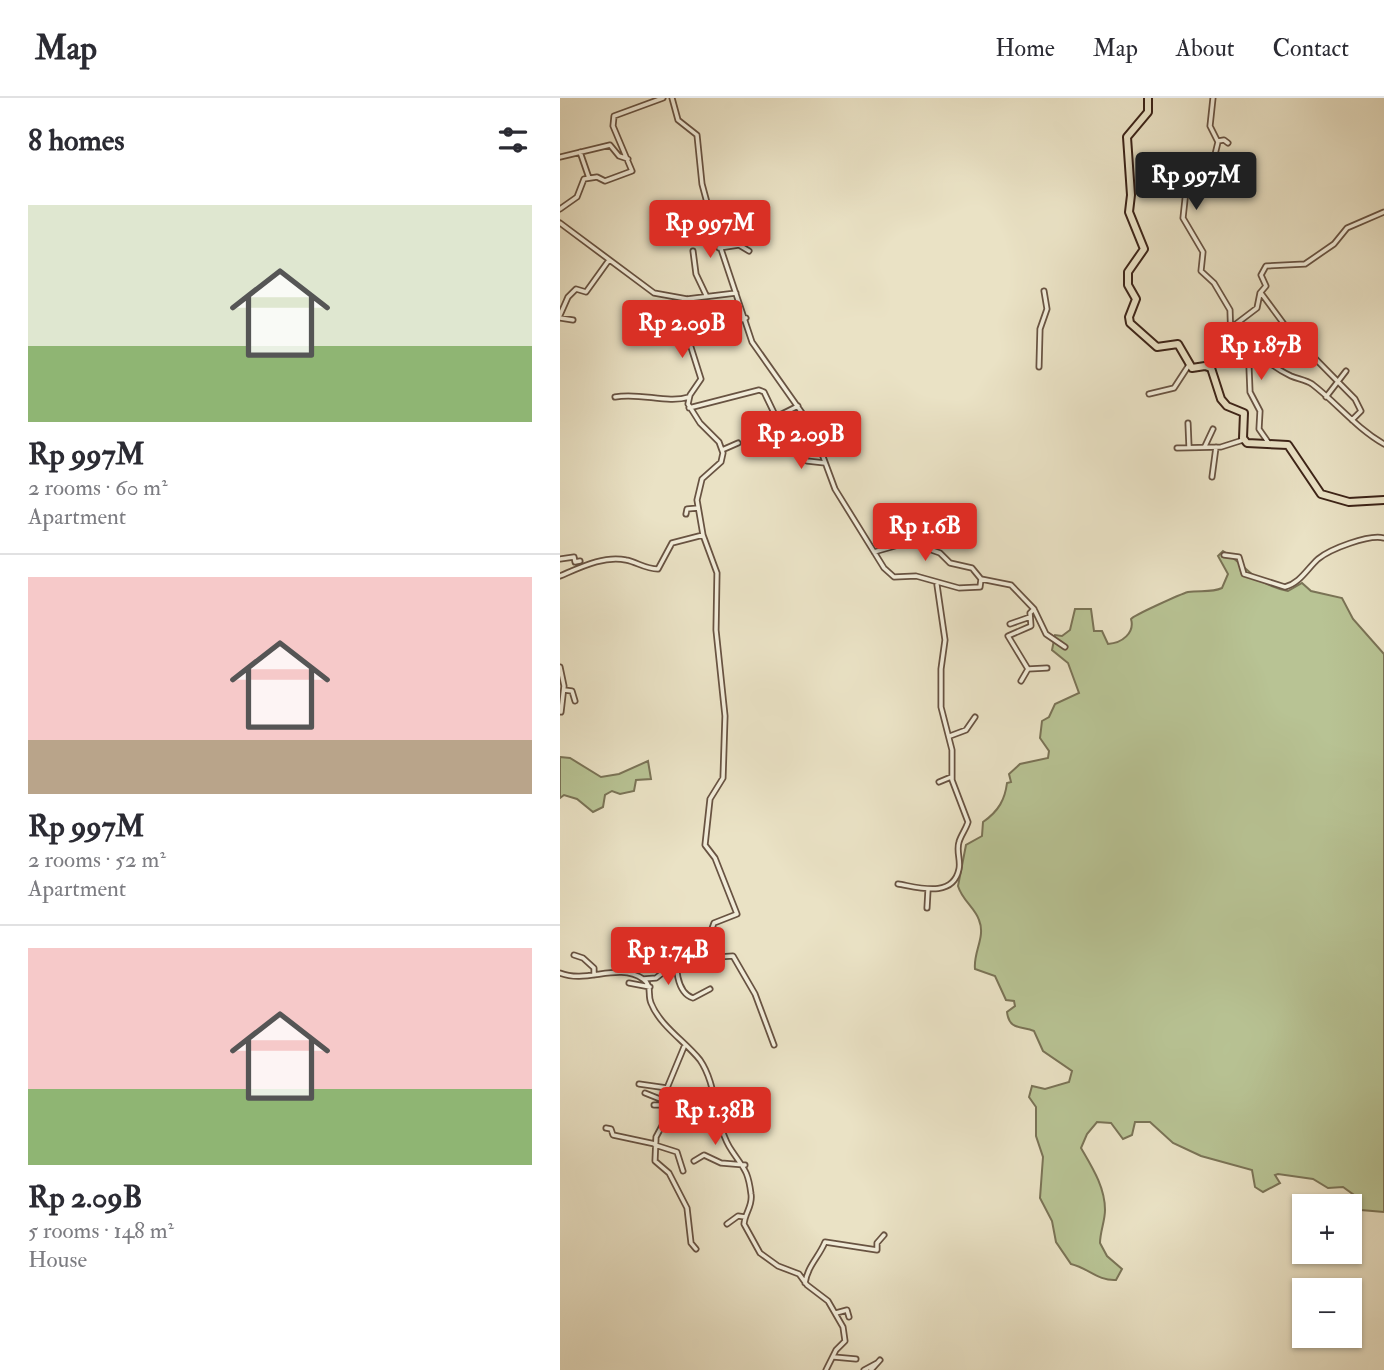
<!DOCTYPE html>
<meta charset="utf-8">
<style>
body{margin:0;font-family:"IM FELL Double Pica",serif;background:#f7f7f7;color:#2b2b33;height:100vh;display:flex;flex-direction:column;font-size:26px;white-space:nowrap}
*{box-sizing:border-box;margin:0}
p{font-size:23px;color:#7c7c81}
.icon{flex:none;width:38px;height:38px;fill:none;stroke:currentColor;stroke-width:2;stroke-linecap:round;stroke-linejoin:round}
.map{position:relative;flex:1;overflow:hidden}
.sheet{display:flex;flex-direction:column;background:#fff;width:560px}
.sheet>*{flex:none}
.fabs{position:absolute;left:732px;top:1096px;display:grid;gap:14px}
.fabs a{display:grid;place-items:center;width:70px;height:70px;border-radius:0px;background:#fff;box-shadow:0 2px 5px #0004;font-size:35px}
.price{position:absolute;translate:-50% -60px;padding:0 16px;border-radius:7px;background:#d93025;color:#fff;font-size:23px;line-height:46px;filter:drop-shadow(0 2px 4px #0008)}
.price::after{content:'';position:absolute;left:50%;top:42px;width:21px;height:16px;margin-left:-10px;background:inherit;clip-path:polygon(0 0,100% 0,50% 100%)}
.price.active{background:#222;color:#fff}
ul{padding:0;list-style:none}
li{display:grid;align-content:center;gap:14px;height:371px;padding:0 28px}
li+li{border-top:2px solid #e1e1e2}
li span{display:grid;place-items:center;height:217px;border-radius:0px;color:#555}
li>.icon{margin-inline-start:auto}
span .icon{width:126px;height:126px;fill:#fffc;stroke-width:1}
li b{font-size:30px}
h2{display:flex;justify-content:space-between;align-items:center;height:84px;padding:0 28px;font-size:30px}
header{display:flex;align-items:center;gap:42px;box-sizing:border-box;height:98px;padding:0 35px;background:#fff;border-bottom:2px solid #e1e1e2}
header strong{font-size:33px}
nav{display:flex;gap:38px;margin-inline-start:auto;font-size:24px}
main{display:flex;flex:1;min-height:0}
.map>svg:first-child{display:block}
.green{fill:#b8c394;stroke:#7a7356;stroke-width:2}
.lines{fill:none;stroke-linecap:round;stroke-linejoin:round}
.minor-casing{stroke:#685342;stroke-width:7}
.major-casing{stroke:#3c2317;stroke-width:10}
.minor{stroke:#f1ecd9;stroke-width:3.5}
.major{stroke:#eae2c5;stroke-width:6}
</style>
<header>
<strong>Map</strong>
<nav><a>Home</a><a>Map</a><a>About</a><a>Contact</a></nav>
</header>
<main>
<section class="sheet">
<h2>8 homes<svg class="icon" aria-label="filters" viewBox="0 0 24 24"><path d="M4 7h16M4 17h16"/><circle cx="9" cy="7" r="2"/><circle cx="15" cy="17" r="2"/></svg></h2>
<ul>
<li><span style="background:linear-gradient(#dfe7d0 65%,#8fb573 0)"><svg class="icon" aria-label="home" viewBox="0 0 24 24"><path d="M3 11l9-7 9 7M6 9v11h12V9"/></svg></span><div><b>Rp 997M</b><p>2 rooms · 60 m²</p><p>Apartment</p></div></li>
<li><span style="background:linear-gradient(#f6c9c9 75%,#b9a48a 0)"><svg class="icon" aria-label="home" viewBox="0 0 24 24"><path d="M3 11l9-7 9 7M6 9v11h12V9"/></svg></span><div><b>Rp 997M</b><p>2 rooms · 52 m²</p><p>Apartment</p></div></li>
<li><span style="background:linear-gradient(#f6c9c9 65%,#8fb573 0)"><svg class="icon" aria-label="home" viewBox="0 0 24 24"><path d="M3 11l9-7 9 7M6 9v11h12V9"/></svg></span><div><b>Rp 2.09B</b><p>5 rooms · 148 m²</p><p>House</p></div></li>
</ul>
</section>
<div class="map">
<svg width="824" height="1272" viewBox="0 0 824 1272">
<rect width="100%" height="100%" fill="#eae2c5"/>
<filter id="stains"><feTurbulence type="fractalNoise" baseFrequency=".00286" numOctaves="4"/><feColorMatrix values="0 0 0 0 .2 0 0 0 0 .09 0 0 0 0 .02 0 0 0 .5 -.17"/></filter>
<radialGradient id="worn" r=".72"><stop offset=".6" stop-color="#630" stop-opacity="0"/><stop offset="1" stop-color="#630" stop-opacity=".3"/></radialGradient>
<path class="green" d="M 663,453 C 690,470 692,485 728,493 L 742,485 L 751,493 L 782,500 L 793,521 L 824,556 L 824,1114 L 801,1112 L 794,1097 L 783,1089 L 768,1090 L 753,1081 L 718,1076 L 715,1077 L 720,1085 L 703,1094 L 695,1089 L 692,1072 L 641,1058 L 613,1045 L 590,1024 L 575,1024 L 572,1037 L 563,1041 L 551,1025 L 537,1024 L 527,1036 L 521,1050 C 532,1069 545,1089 545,1112 C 545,1123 540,1134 540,1145 L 547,1158 L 562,1171 L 556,1182 C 538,1183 528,1170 511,1166 L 496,1144 L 492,1123 L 480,1100 L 483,1059 L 476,1038 L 476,1009 L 469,999 L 472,988 L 485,991 L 509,984 L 512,973 L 483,953 L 474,933 C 461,928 449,932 447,914 L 455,908 L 454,903 L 446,902 L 435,878 L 415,871 C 413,854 426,839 419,822 C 415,810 402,802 398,788 L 406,747 L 422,738 L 423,724 C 439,713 445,701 447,685 L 451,684 L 449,676 L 460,666 L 488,660 L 489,653 L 480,640 L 482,623 L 489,619 L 495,606 L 519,595 L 508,565 L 492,552 L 495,537 L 502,538 L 510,532 L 515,511 L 531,511 L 534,533 L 542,533 L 548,546 C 562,545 575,535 571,521 C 574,517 621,496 628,494 C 640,492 651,495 662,490 L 668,476 L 658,458 Z
M 0,659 L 10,660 L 41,679 L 59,676 L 88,663 L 91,681 L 76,682 L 74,693 L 60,696 L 52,693 L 45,697 L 43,709 L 33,714 L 17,701 L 4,697 L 0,700 Z"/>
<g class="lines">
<g class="minor-casing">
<path id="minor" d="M 112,0 L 118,22 L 137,37 L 142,86 L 153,127 L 192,244 L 252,329 L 275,391 L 324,470 L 334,479 L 356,478 L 399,490 L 420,489 L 421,481
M 653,0 L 650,28 L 658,44 L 651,73 L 626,92 L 623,120 L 643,154 L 641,173 L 654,185 L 670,212 L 671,244 L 689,269 L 690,294 L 700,313 L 699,331 L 708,344
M 658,43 L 664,42 L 668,45
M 20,54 L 29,80
M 0,59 L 50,47 L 59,58 L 68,61
M 0,111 L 17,99 L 24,81 L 37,79 L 45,83 L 72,73 L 53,28 L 54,18 L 103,0
M 0,125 L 94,195 L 127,201 L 176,195
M 174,135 L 176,147
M 159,150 L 179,147 L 189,153
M 133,153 L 136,176 L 146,197
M 701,195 L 732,237 L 795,301 L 801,313 L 792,322
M 0,217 L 8,199 L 16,191 L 26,194 L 49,162
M 0,220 L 13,222
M 170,226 L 186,220
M 675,227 C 680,245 714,270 731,278 C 738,281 746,282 752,286 C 777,305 796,330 824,346
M 672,229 L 697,210 L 700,195 L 706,188 L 701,177 L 706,168 L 745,166 L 774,146 L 787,130 L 824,114
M 479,269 L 480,231 L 487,211 L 484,193
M 589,296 L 614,290 L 629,267
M 55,299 C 80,294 107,306 129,299
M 766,299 L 786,273
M 129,310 L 199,292 L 204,294 L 216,319 L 238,308
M 628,325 L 629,349
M 238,337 L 252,329
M 645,348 L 653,331
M 240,350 L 247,363 L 265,365
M 617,350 L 661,349 L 683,342
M 162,352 L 178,345
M 652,379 L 656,349
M 126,416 L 127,411 L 138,410
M 314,454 L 349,444 L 380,455 L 390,465 L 412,470 L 421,481 L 451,487 L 474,511 L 486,536 L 505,549
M 664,457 L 679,459 L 684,476 L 725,489 C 740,485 747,471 758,461 C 770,451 809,436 824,440
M 0,461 L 14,459 L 15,464 L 20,463
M 0,478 C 19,470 44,457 66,462 C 77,464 85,471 98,471 L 112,445 L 143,437
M 474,511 L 470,515 L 471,528 L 448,538 L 468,571 L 487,570
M 450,526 L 470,519
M 0,569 L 4,588 L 1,614
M 461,583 L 468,571
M 4,592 L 12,593 L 15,603
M 390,638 L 406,632 L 415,619
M 379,684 L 391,679
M 338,786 C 357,789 393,801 399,771 C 401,762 396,753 399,744 C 401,737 406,731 408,724 L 392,682 L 392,652 L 381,609 L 381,571 L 385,542 L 377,487
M 367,810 L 368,792
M 116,845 C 116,862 114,894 133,900 L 150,891
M 98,848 L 116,853
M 14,857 L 23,860 L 34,870 L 34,877
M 142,860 L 173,858 L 195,896 L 214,947
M 0,875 C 27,886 58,864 83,881 C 93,888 87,896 91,905 C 100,928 126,944 140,962 C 158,988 154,1027 172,1053 C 184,1071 188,1072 191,1096 C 193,1108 185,1114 184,1126 L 200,1155 L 218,1168 L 239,1176 L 247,1187 L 268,1203 L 283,1229 L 285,1243 L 276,1252 L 266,1272
M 83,881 L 96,880 L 110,869 L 142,858 L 154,825 L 177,816 L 155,760 L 145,747 L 150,701 L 163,680 L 165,618 L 156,532 L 157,475 L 143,437 L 137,402 L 142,381 L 161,364 L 163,355 L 159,344 L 140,325 L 128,306 L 130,297 L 141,281 L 129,243 L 132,212 L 127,201
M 69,885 L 90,889
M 124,949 L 107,990 L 110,1013 L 96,1039 L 95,1063 L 109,1075 L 127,1110 L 131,1145 L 136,1151
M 79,986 L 107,990
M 85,995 L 110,1005
M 94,1007 L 110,1007
M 46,1030 L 51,1031 L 53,1037 L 95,1046
M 95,1047 L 117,1054 L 123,1073
M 134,1063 L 144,1057 L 161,1065 L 185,1067
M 167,1126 L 178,1118 L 185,1119
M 245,1185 C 248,1167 259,1159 265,1144 L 317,1152 L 317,1145 L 324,1137
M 276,1215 L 287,1212 L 289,1219
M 274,1259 L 296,1261
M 304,1272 L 317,1265
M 311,1272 L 320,1262"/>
</g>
<g class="major-casing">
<path id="major" d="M 588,0 L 588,14 L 567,39 L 571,97 L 569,114 L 584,151 L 568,174 L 568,187 L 576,201 L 569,219 L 570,225 L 597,249 L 618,246 L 632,270 L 645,268 L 651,270 L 661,301 L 667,308 L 684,315 L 683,340 L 687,345 L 728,347 L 761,396 L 789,404 L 824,402"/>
</g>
<use href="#minor" class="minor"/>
<use href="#major" class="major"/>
</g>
<rect width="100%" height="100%" filter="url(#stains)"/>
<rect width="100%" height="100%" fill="url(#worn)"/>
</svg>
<div class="fabs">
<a>+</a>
<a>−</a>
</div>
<b class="price active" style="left:636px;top:114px">Rp 997M</b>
<b class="price" style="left:150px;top:162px">Rp 997M</b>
<b class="price" style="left:122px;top:262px">Rp 2.09B</b>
<b class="price" style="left:701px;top:284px">Rp 1.87B</b>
<b class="price" style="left:241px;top:373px">Rp 2.09B</b>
<b class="price" style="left:365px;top:465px">Rp 1.6B</b>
<b class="price" style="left:108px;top:889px">Rp 1.74B</b>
<b class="price" style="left:155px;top:1049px">Rp 1.38B</b>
</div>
</main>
